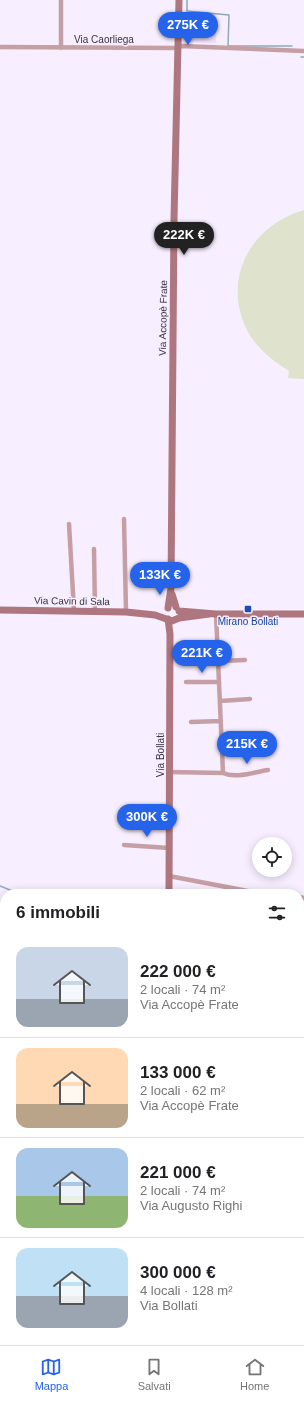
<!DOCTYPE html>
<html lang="it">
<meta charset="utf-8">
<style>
body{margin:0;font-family:Arial,sans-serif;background:#f2f2f2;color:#202124;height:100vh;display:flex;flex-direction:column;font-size:15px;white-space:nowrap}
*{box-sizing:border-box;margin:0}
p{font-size:13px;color:#757577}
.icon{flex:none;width:22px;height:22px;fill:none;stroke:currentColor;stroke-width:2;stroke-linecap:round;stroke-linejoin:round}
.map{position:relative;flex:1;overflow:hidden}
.sheet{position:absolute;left:0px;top:889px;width:304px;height:456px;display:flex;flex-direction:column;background:#fff;border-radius:16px 16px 0 0;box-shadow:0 2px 10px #0003}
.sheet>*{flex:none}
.fabs{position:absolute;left:252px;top:837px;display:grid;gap:8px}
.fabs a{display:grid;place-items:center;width:40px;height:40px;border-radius:50%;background:#fff;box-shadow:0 2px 10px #0003;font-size:20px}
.price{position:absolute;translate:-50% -34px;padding:0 9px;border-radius:14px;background:#2563eb;color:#fff;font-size:13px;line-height:26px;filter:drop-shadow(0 1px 2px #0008)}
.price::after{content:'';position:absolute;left:50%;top:24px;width:12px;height:9px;margin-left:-6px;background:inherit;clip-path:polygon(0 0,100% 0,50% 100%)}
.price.on{background:#222;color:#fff}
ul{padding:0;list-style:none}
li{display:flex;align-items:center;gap:12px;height:100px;padding:0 16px}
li+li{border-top:1px solid #e0e0e0}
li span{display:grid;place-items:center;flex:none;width:112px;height:80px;border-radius:12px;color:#555}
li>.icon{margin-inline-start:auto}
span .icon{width:48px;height:48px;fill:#fffc;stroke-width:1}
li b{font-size:17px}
h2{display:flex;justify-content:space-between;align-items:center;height:48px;padding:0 16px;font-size:17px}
.tabs{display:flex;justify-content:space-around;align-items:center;height:56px;border-top:1px solid #e0e0e0;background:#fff;font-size:11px;color:#757577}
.tabs a{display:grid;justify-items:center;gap:2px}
.tabs .on{color:#2563eb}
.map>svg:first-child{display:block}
.built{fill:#eddffb}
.green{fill:#dfe2cc}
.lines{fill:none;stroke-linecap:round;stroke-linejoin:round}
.stream{stroke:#90a9b6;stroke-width:1.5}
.street{stroke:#c69fa5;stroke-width:4.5}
.secondary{stroke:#ae767f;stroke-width:7}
.transit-dot{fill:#1a4fb4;stroke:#f7eeff;stroke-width:1.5}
.labels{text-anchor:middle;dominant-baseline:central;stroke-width:3;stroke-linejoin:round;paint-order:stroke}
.street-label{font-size:10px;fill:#38333e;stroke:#f7eeff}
.transit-label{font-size:10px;fill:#164399;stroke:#f7eeff}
</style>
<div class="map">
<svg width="304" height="1345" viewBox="0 0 304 1345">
<rect width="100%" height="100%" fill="#f7eeff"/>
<path class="built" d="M 187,13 L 216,14 L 216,43 L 186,42 Z"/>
<path class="green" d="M 304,210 L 304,379 L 288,378 L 289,371 C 271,360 254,346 245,326 C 223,274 253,225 304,210 Z"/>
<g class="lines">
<path class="stream" d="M 187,0 L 187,11 L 229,15 L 228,46 L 292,46
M 301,57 L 304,57
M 0,886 L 20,894
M 299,1011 L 302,1013 L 304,1012"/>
<path class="street" d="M 61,0 L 61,48
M 0,47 L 176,48 L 181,46 L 304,51
M 124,519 L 126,612
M 69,524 L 74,611
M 94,549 L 95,612
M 218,661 L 245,660
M 186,682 L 219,682
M 220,701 L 250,699
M 191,722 L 221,721
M 222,745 L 251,743
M 169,772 L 223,773 L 216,614
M 223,773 C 236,779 254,772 268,770
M 124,845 L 169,848
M 169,876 L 263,894
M 299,897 L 304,898"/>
<path class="secondary" d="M 172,594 L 176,607
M 168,608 L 171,588 L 174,219 L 179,0
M 0,610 L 126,612 L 155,615 L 172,621 L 179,618 L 209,614
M 179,611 L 216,614 L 304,614
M 168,619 L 170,634 L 169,894
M 163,1345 L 163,1340"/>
</g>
<rect class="transit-dot" x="244" y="605" width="8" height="8" rx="2"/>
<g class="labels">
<g class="street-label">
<text x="104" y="39">Via Caorliega</text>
<text transform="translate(163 318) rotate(-89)">Via Accopè Frate</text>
<text transform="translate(72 601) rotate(1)">Via Cavin di Sala</text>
<text transform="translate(160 755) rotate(-90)">Via Bollati</text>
</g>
<g class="transit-label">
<text x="248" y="621">Mirano Bollati</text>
</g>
</g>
</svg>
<div class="fabs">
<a><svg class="icon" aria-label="locate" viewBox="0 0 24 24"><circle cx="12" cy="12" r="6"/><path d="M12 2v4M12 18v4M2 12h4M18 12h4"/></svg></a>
</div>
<b class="price" style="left:188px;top:46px">275K €</b>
<b class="price on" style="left:184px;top:256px">222K €</b>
<b class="price" style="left:160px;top:596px">133K €</b>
<b class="price" style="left:202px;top:674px">221K €</b>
<b class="price" style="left:247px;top:765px">215K €</b>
<b class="price" style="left:147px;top:838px">300K €</b>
<section class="sheet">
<h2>6 immobili<svg class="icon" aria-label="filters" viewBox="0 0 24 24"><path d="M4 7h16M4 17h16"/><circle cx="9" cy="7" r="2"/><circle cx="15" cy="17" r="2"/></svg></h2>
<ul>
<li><span style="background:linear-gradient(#c9d6e8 65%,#9aa5b1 0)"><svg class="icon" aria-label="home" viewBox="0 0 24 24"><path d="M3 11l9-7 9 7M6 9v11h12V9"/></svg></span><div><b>222 000 €</b><p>2 locali · 74 m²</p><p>Via Accopè Frate</p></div></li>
<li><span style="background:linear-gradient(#ffd9b3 70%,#b9a48a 0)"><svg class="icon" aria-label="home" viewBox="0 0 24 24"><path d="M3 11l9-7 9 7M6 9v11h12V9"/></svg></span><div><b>133 000 €</b><p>2 locali · 62 m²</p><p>Via Accopè Frate</p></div></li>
<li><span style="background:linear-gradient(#a9c7e8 60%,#8fb573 0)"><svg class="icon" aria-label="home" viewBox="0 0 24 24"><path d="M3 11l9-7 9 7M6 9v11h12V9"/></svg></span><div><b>221 000 €</b><p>2 locali · 74 m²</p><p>Via Augusto Righi</p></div></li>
<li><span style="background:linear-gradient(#bfe0f5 60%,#9aa5b1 0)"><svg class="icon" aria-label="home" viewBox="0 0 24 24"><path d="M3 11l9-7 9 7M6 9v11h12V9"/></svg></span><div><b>300 000 €</b><p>4 locali · 128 m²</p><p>Via Bollati</p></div></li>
</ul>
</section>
</div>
<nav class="tabs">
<a class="on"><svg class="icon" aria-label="map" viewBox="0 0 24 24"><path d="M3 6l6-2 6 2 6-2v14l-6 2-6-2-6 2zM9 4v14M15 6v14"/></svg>Mappa</a>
<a><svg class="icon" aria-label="saved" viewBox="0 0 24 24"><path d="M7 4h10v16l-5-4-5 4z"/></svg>Salvati</a>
<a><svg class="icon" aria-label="home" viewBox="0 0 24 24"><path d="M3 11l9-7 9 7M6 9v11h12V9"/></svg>Home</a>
</nav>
